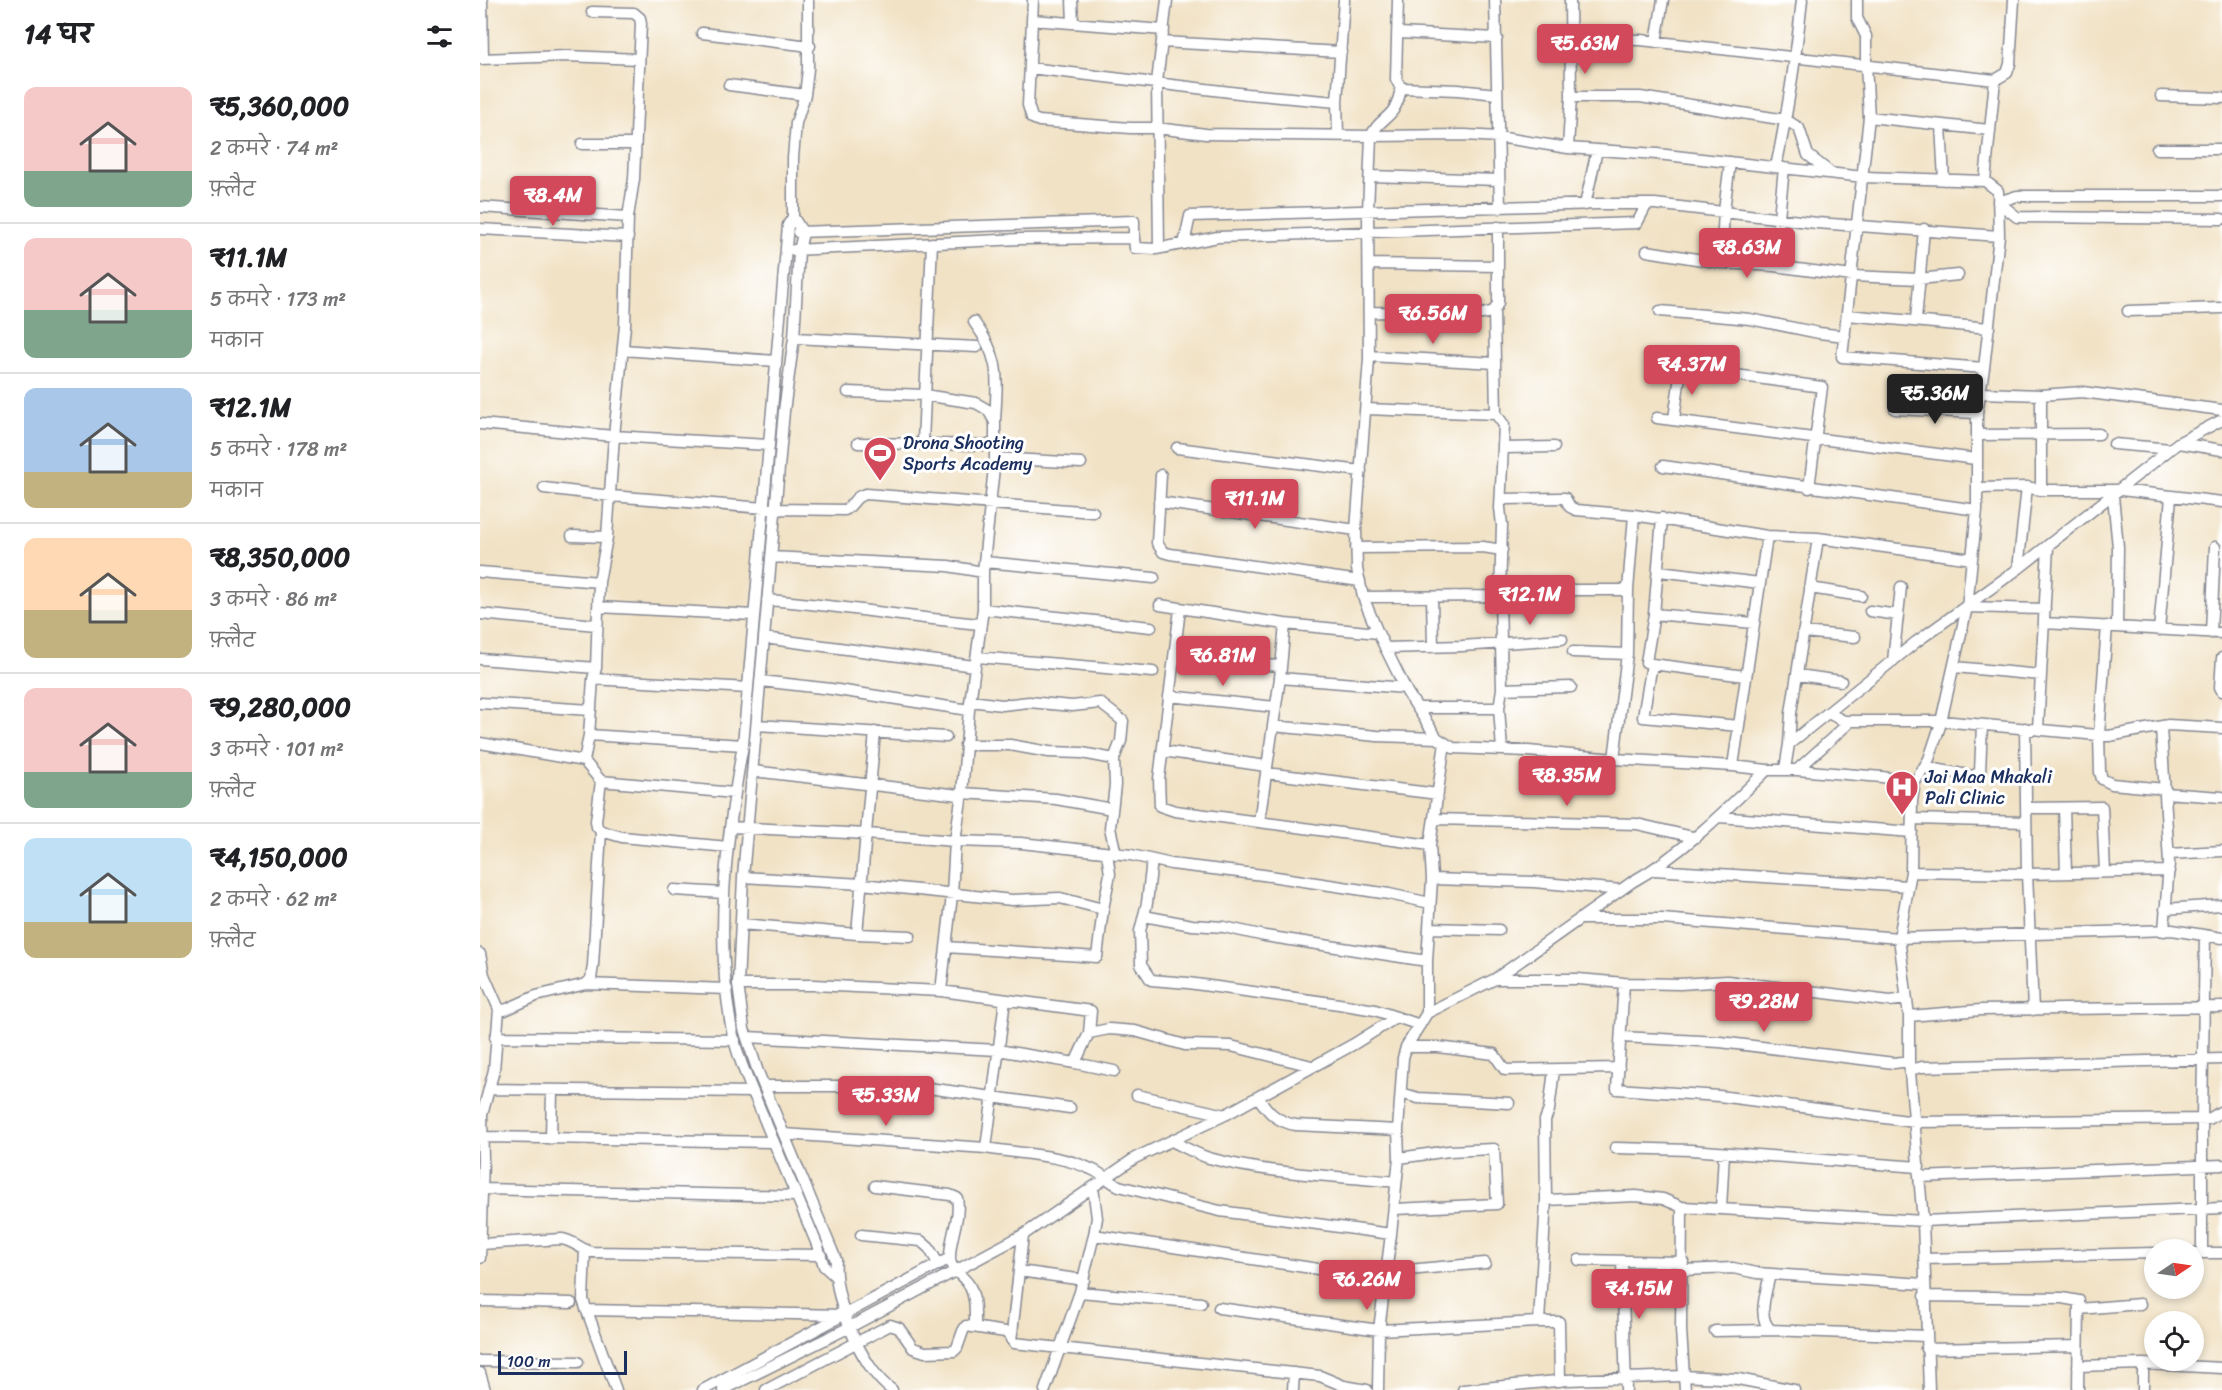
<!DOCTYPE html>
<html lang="hi">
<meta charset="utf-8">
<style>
body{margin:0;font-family:Sriracha,"Playpen Sans Deva",sans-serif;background:#f6f6f6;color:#202124;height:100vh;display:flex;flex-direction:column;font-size:22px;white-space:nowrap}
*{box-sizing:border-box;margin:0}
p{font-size:20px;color:#757577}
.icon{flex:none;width:33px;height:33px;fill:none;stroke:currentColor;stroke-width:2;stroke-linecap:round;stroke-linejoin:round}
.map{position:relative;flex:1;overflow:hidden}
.panel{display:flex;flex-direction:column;background:#fff;width:480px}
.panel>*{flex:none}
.needle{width:39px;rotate:77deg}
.fabs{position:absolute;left:1664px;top:1239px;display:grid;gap:12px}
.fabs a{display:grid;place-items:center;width:60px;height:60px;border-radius:50%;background:#fff;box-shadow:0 3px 9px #0003;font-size:30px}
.scale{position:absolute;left:18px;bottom:15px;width:129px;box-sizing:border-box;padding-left:6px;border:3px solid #1b2f5e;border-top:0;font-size:16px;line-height:21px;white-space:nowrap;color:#1b2f5e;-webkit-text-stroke:4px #fff;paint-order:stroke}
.price{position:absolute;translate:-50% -51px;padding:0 14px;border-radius:6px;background:#d1495b;color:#fff;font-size:20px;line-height:39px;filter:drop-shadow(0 2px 3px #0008)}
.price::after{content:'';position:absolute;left:50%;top:36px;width:18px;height:14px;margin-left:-9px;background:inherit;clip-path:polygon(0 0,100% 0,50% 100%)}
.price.current{background:#222;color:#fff}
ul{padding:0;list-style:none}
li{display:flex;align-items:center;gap:18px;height:150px;padding:0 24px}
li+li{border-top:2px solid #e0e0e0}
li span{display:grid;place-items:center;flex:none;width:168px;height:120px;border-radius:12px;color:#555}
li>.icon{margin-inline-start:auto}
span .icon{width:72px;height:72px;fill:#fffc;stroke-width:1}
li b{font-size:26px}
h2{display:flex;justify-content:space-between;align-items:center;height:72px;padding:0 24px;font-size:26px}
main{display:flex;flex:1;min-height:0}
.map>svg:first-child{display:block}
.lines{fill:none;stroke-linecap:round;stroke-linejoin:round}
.minor-casing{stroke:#868892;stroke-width:13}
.minor{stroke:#fff;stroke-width:10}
.labels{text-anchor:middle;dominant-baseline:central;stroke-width:6;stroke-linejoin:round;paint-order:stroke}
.poi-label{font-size:18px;fill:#1b2f5e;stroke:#fff;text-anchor:start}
</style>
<main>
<section class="panel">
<h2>14 घर<svg class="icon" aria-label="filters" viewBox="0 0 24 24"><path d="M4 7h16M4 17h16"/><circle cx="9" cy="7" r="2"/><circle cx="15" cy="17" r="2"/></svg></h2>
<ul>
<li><span style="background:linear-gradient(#f6c9c9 70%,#7fa58c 0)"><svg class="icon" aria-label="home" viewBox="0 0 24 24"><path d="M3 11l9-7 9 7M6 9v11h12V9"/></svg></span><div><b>₹5,360,000</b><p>2 कमरे · 74 m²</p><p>फ़्लैट</p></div></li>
<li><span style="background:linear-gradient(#f6c9c9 60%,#7fa58c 0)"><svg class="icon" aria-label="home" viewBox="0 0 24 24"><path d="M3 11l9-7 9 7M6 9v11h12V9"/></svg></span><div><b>₹11.1M</b><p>5 कमरे · 173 m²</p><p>मकान</p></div></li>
<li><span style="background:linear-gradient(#a9c7e8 70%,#c2b280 0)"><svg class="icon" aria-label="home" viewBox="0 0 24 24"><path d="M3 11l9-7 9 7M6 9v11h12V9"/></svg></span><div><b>₹12.1M</b><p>5 कमरे · 178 m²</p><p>मकान</p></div></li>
<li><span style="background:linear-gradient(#ffd9b3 60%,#c2b280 0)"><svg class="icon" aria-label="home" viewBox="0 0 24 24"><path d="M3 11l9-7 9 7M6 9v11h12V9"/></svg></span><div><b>₹8,350,000</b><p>3 कमरे · 86 m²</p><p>फ़्लैट</p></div></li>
<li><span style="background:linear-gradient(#f6c9c9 70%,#7fa58c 0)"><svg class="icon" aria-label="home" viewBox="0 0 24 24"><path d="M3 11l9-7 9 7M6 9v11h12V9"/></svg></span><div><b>₹9,280,000</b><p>3 कमरे · 101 m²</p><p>फ़्लैट</p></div></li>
<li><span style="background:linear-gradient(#bfe0f5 70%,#c2b280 0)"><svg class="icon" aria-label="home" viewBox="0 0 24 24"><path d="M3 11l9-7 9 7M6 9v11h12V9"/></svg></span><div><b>₹4,150,000</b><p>2 कमरे · 62 m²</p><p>फ़्लैट</p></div></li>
</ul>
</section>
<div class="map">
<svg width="1742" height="1390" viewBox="0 0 1742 1390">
<rect width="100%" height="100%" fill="#fff"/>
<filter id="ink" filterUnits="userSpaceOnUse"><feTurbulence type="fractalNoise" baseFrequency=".0167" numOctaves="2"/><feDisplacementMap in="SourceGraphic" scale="12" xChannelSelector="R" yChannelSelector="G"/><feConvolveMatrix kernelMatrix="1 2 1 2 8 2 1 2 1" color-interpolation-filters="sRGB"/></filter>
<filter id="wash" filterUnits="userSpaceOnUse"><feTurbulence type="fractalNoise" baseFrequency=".008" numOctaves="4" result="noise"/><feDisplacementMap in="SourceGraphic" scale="24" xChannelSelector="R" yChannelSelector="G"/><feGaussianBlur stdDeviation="1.35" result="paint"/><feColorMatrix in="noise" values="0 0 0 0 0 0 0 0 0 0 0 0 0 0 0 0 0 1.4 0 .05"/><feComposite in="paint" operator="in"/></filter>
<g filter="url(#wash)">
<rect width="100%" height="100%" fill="#f1e2c5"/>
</g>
<g filter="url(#ink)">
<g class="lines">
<g class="minor-casing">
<path id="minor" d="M 2,0 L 3,59
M 328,0 L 328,69 L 325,95 L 316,123 L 313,158 L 313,217 L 323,233 L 319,251 L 314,338 L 304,411 L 263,877 L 258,985 L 264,1029 L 278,1072 L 356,1260 C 352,1296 381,1369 412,1390
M 553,0 L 548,105 L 552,118 L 559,121 L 650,128 L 676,128 L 726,134 L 891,136 L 985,135 L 1018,137 L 1088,148 L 1177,154 L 1384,177 L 1505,181
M 592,0 L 593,22
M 918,0 L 916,79 L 921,88 L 978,90 L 1017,94
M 1015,0 L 1020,208
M 1377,0 L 1377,18 L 1386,36 L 1386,65 L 1389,117 L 1362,357 L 1504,368
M 112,12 L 154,13 L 160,18 L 161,24 L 154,179 L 148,217 L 145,326 L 134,436 L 127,537 L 119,582 L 116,668 L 113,679 L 109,735 L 104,761 L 121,781 L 116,821 L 117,827 L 121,831 L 142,837 L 248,847
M 552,20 L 684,30
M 222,33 L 330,46
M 919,33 L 1017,38
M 1090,39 L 1161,40 L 1515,80 L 1527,73 L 1530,64 L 1534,0
M 682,42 L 861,52
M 1176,42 L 1183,0
M 0,59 L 87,56 L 158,59
M 550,68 L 767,94 L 857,102
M 249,85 L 325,95
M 921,88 C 915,122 901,114 891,136 L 888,211 L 889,359 L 876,530 L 877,569 L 883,597 L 898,633 L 927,692 L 957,738 L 973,748 L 1048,751 L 1134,759 L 1253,766 L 1287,770 L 1317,770 L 1402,777 L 1435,782
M 1681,96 L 1742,98
M 1091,97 L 1160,97 L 1306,120 L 1319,128 L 1328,155 L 1351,173
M 1389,117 L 1509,130
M 1461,125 L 1464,180
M 858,134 L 857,102 L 864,0
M 102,144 L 155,144
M 1088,148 L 1091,97 L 1090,0
M 1677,149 L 1742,149
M 1296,167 C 1308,111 1316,56 1322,0
M 890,176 L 1019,180
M 1742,196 L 1537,196 L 1518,202 L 1537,217 L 1742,219
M 1105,205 L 1117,150
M 0,207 L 148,217
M 313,217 L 308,225 L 263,745 C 246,839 234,936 252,1031 C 258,1060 272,1089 283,1116 C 301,1160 320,1203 338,1247 L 344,1266 L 355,1276
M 0,229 L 148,237
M 318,232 L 654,221 L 654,238
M 704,244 L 710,216 L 1118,204 L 1175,204 L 1337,223 L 1519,236
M 679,248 L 677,82 L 687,0
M 314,250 L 540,239 L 654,238 L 655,248 L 676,249 L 738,237 L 1157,223 L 1167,204
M 1167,251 L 1241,263 L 1294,266 L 1372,276 L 1439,279 L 1478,275
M 1241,263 L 1244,211 L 1250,162
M 889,264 L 1018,266
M 1294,266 L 1304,168
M 1014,311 L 1016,414 L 1024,425 L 1020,508 L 1022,525 L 1020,596 L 1022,689 L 1019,708 L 1022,750
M 1180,311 L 1270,319 L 1339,333 L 1365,336
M 1648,311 L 1742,308
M 889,312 L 1003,314 L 1014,311 L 1018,303 L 1018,227
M 1367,315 L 1509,328
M 1436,320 L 1444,229
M 494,322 C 522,360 517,378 515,421
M 314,338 L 497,347
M 143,350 L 296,361
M 889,356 L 1015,363
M 1183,365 L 1342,387 L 1329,488
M 368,392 L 444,395 L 496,403 L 508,410 L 515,422 L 515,458 L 503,572 L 503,609 L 489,710 L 482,793 L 475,841 L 472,895 L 461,991 L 611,1011 L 609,1033 L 595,1063 L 634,1071
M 1501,393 L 1561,395 L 1602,392 L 1742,410
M 1561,395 L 1561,490
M 886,409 L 1016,414
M 1415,409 L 1497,413
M 1177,418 L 1496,459
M 1194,419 L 1201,369
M 0,424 L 134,436 L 288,445
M 1498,435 L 1619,434
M 443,442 L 452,243
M 378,443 L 514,445
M 1698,443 L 1742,450
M 1634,444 L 1691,449
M 697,448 L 881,471
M 1023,448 L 1074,447
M 515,458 L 601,463
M 1183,466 L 1497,510
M 681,475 L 677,543 L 683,552 L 690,554 L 880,581
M 64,488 L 131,496 L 296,509 L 365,510 C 374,505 374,496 386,494 L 613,512
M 1498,488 L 1547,487 L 1561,490 L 1641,490 L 1742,502
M 1633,496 L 1638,547 L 1637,627
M 679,502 L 876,530
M 1021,502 L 1025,499 L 1080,498 L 1085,498 L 1090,507 L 1096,510 L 1154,515
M 1182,518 L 1174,614 L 1274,623
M 92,536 L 127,537
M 876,548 L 1003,547 L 1022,550
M 291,557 L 468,566 L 503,572
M 505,562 L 674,578
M 1538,569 L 1547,487
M 1179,571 L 1280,583
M 0,572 L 119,582
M 1330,588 L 1381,596
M 1089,590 L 1148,590
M 883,597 L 1020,596 L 1079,592
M 952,597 L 953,647
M 287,600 C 359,605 429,618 501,624
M 680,605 L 805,624 L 898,633
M 118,607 L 274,615
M 1487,607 L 1565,609
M 503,609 L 671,627
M 700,609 L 679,779 L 680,806 L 695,811 L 779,822
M 1390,611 L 1418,615
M 0,614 L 116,625
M 1564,623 L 1742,633
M 805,624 L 800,678 L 779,822 L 950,845
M 1627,626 L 1619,735 L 1620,772 L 1622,779 L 1632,784 L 1685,789
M 1679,630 L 1691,497
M 1323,632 L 1375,637
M 1731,633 L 1735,547
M 284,638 L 494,666
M 905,648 L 982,646 L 1082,639
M 1093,652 L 1147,654
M 497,657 L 673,672
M 695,658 L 799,666
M 1742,658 L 1740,687 L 1742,691
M 0,659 L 116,668
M 1413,661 L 1421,587
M 1172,664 L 1166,662 L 1174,614
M 1475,667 L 1561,675
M 1318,675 L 1361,681
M 800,678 L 925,688
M 113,679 L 268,688
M 281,681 L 351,689 L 489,710
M 1022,689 L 1091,687
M 689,696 L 795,707
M 491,701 L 522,705 L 549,702 L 592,706 L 620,703 L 643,721 L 641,741 L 634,759
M 0,703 L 111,710
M 937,708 L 1019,708
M 1348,713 L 1364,721 L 1461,721 L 1629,736 L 1688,725 L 1742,728
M 277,725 L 466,737
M 793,726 L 897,736 L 957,738
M 1259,726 L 1163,717 L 1172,664 L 1265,676
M 1681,727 L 1689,863 L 1684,931
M 1545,728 L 1547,874 L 1553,1010
M 1558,729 L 1568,547
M 109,735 L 263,745
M 0,743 L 104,761
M 1309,744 L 1311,713 L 1338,538
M 485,745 L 530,745 L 569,752 L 602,753 L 634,759 L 635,785 L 630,828 L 636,854
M 683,751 L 786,766
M 1134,759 L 1147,654 L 1148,590 L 1154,515 L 1287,536 L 1338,538 L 1492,559
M 1253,766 L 1287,536
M 1444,767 L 1493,776 L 1500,772 L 1502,725
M 1305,769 L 1309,744 L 1436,642 L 1538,569 L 1698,443 L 1742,420
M 1317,770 L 1371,721
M 273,771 L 479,795
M 786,773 L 958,794
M 121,781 L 254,793
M 482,793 L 576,799 L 632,809
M 1685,793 L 1742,797
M 1546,808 L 1622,807 L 1625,872
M 1584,808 L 1586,873
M 1239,817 L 1432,832
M 955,819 L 1157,824 L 1213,837
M 1432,819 L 1546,822
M 250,827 L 387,834 L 475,841 L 541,843 L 651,855 L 691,864 L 783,875 L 909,894 L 950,903
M 1689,854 L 1742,851
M 672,860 L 667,903 L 660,931 L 661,965 L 671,980 L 708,983 L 859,1004 L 895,1010 L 940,1025
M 1174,870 L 1428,886
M 1431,872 L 1547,874 L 1689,871
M 263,877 L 382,884 L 532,900 L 580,898 L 623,909 L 617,957 L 466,947
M 952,879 L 1054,882 L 1141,890
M 194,890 L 244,893
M 623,909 L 630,874 L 627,853
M 1685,909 L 1742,905
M 664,916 L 712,925 L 744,927 L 785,936 L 947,961
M 1099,919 L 1182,919 L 1419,938 L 1692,930 L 1742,938
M 261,924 L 377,934 L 395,732
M 949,928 L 1019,930
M 377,934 L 430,936
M 0,954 L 4,975 L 19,1009 L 25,1010 L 56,996 L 106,984 L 111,979 L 113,965 L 121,831
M 1015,979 L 1098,979 L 1144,983 L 1200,984 L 1247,981 L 1410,1001 L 1427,999
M 1144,983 L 1137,1089 L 1239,1096 L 1435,1122 L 1729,1119 L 1742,1111
M 106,984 L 247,989
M 258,985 L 333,985 L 461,991
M 525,1000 L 506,1148 C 541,1154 578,1154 611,1169 C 621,1173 629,1181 639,1186 L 740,1211 L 911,1234 L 919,1158 L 918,1130 L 923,1058 L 926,1047 L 947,1013 L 1015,979 L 1152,882 C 1202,854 1246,810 1287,770
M 947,1013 L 947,961 L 952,879 L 950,845 L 965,743
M 1429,1016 L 1501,1010 L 1742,1007
M 609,1033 L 629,1029 L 655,1031 L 705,1045 L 751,1046 L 832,1066
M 15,1037 L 255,1040
M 267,1037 L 518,1050 L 595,1063
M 1141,1037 L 1240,1042 L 1414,1063 L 1429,1061
M 926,1047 L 958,1047 L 1014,1054 L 1025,1070 L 1139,1068
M 1074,1070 L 1069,1110 L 1065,1120 L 1066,1200 L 1156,1196 L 1183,1199 L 1202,1207 L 1241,1209 L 1244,1153
M 1430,1070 L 1442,1067 L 1742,1059
M 284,1086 L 434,1086 L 590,1108
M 9,1089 L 273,1092
M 921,1093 L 938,1098 L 1029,1103
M 657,1095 L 745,1115
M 778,1097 C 788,1112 797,1122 816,1125 L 918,1130
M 304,1134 L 506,1148
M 3,1137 L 294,1142
M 71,1139 L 72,1090
M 691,1141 C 703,1146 716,1154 729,1158 C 787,1174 856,1176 916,1182
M 1135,1148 L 1211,1150 L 1439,1167
M 1439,1177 L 1742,1165
M 395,1186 L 470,1195 L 477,1198 C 481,1219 469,1238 470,1259 C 470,1270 484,1276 489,1285 C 496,1297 495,1312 495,1326
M 1,1189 L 317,1196
M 915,1209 L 1017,1204 L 1014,1149 L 969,1151 L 919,1158
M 1241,1209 L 1443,1221 L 1742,1208
M 381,1235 L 441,1241 L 449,1248 L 459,1265
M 543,1235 L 532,1333 L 531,1339 L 534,1343 L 840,1376 L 864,1386 L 887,1390
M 614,1235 L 838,1269 L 906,1272 L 1005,1263
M 1,1244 L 82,1239 C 94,1241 100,1249 111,1252 L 341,1255
M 105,1250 L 103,1300 L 136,1390
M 1722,1252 L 1722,1118 L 1725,936
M 1713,1253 L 1742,1253
M 0,1258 L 3,1159 L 2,1115 L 14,1070 L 19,1009
M 1444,1259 L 1674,1253
M 1099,1260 L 1203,1262
M 1142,1261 L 1146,1390
M 1203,1270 L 1253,1268 L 1277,1273 L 1444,1284
M 539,1271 L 604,1280
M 1290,1274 C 1287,1290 1276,1318 1291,1330 L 1446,1336
M 600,1292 L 721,1303
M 1444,1296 L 1582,1298 L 1599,1301 L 1598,1390
M 0,1301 L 91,1303
M 739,1308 L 899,1330 L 1059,1322 L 1066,1200
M 1599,1309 L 1660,1304
M 106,1310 L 364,1315
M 1059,1322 L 1079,1322 L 1080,1381
M 1235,1331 L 1291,1330
M 1446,1349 L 1598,1346
M 0,1361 L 98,1362
M 1598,1366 L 1663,1364 L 1742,1368
M 0,1373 L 5,1390
M 223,1390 L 470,1258
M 243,1390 L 370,1327 L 543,1235 L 655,1158 L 745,1115 L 874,1044 L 917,1017
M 286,1390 L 410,1325 L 419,1328 L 433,1348 L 445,1352 L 474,1351 L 477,1348 L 483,1331 L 486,1326 L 532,1333
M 565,1390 L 600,1292 L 614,1235 L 617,1218 L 613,1187
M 813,1390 L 814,1373
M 898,1390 L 899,1330 L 911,1234
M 983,1390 L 1087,1380 L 1204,1376 L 1201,1330 L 1202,1207
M 1205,1390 L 1204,1376 L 1258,1379 L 1314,1390
M 1449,1390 L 1443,1221 L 1429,1061 L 1429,1016 L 1419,938 L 1431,872 L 1432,801 L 1435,782 L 1449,759 L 1460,726 L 1487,607 L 1497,510 L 1497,413 L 1504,368 L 1519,236 L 1518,191 L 1505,181 L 1515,80
M 1663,1390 L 1663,1364"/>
</g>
<use href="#minor" class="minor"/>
</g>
</g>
<defs>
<g id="stadium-pin" transform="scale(1.725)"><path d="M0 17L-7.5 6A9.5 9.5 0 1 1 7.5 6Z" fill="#d1495b" stroke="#fff"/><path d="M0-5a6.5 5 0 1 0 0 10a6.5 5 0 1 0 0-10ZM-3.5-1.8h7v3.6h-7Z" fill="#fff"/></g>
<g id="hospital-pin" transform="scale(1.725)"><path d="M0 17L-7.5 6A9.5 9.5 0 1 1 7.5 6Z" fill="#d1495b" stroke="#fff"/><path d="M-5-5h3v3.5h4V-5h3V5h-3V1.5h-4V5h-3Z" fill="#fff"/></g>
</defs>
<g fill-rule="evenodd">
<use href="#stadium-pin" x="400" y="453"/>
<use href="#hospital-pin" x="1422" y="787"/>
</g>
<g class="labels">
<g class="poi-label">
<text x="423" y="443">Drona Shooting<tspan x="423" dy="21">Sports Academy</tspan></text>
<text x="1445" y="777">Jai Maa Mhakali<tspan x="1445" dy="21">Pali Clinic</tspan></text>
</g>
</g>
</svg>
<div class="fabs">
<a><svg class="needle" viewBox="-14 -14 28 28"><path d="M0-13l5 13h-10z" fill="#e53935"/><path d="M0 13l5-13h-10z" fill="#757577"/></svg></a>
<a><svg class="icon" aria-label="locate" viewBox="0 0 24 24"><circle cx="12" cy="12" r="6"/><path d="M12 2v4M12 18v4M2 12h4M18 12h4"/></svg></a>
</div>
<div class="scale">100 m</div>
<b class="price" style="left:1105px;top:75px">₹5.63M</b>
<b class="price" style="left:73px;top:227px">₹8.4M</b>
<b class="price" style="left:1267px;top:279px">₹8.63M</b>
<b class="price" style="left:953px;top:345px">₹6.56M</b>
<b class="price" style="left:1212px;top:396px">₹4.37M</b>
<b class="price current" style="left:1455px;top:425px">₹5.36M</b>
<b class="price" style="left:775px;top:530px">₹11.1M</b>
<b class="price" style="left:1050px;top:626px">₹12.1M</b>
<b class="price" style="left:743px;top:687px">₹6.81M</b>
<b class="price" style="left:1087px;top:807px">₹8.35M</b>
<b class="price" style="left:1284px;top:1033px">₹9.28M</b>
<b class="price" style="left:406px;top:1127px">₹5.33M</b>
<b class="price" style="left:887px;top:1311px">₹6.26M</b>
<b class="price" style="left:1159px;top:1320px">₹4.15M</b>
</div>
</main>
